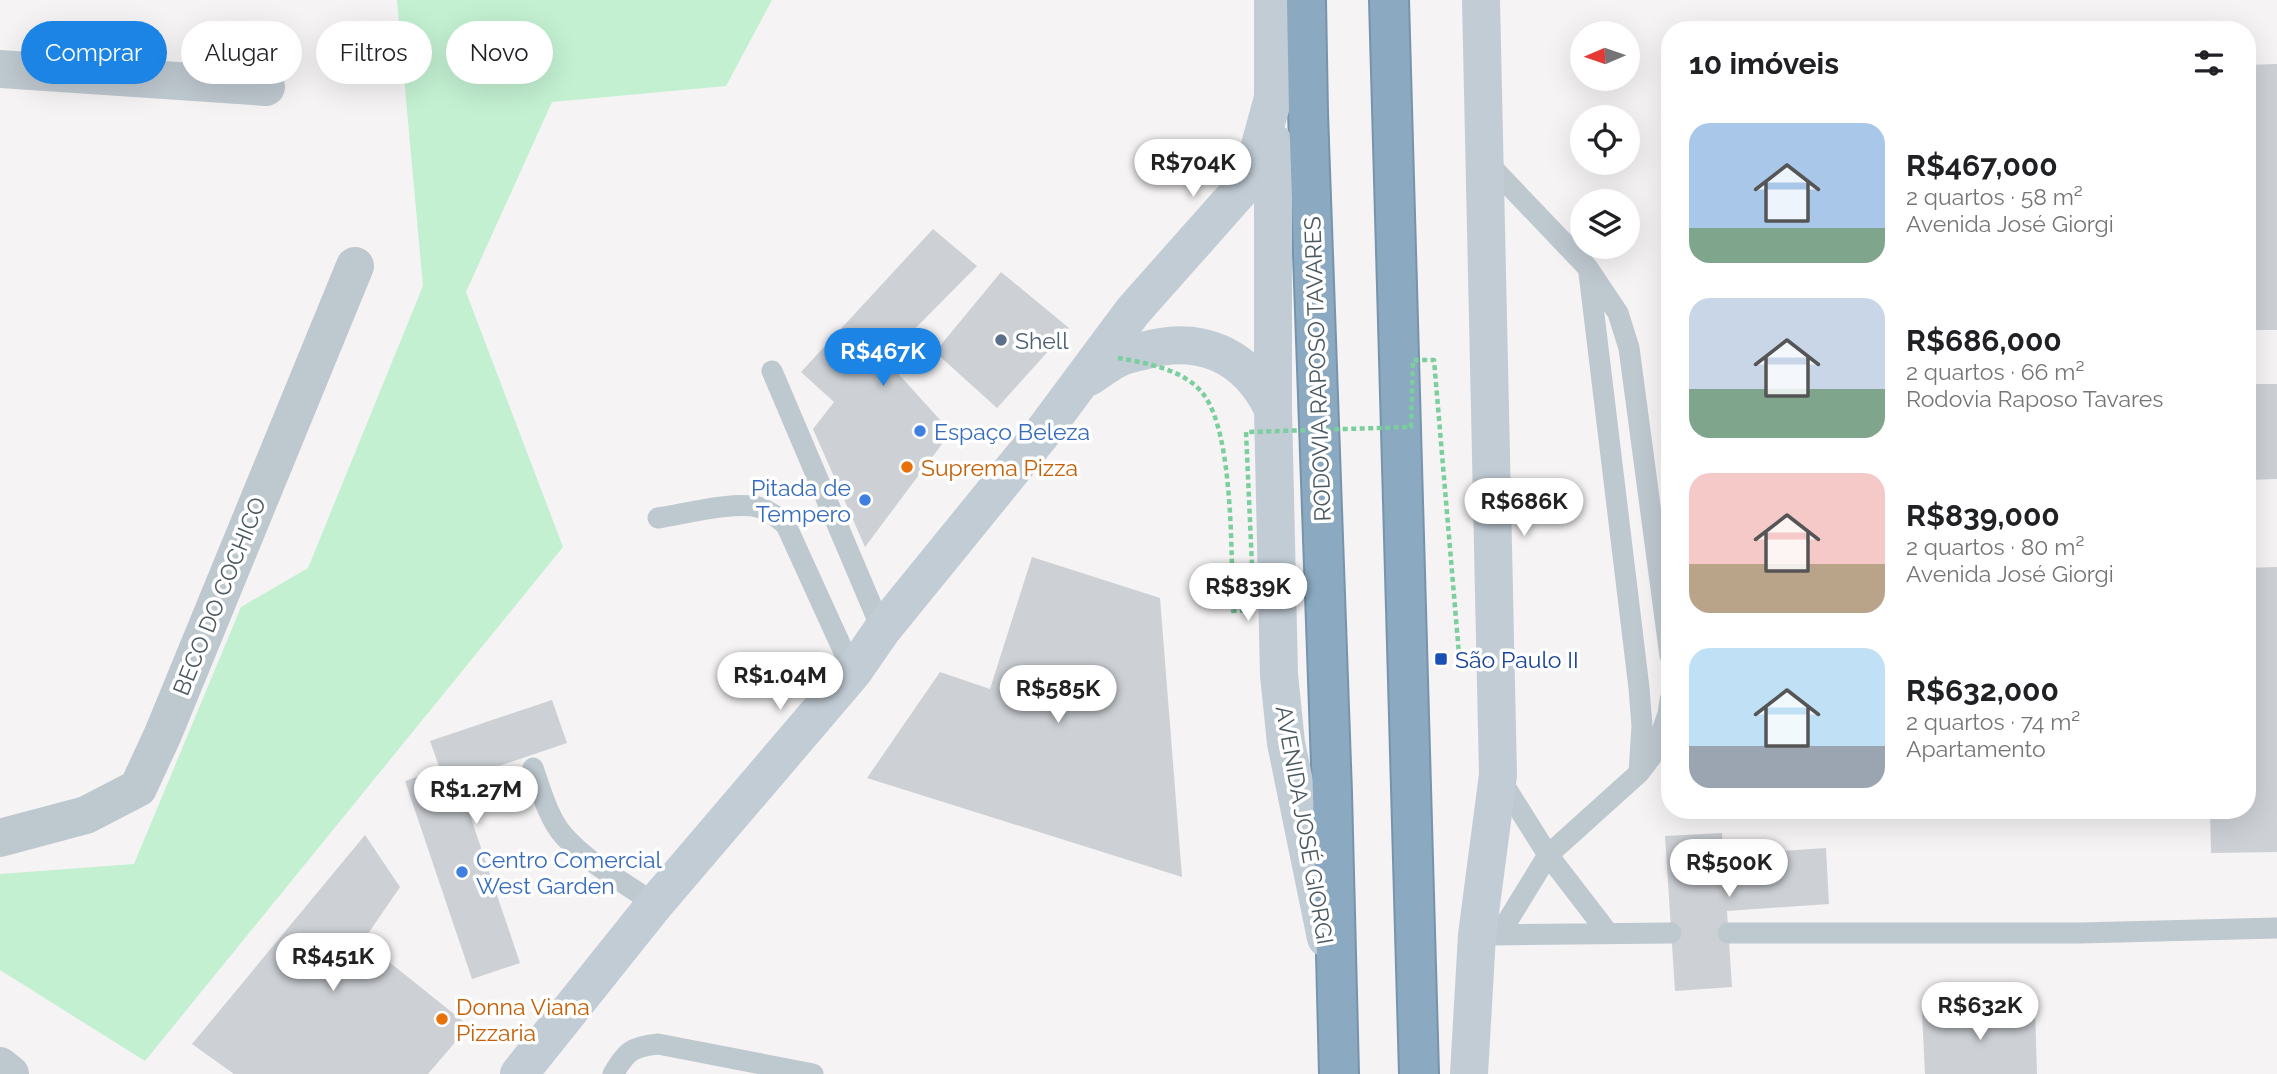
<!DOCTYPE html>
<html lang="pt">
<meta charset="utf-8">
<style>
body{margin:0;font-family:Raleway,sans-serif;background:#f6f6f6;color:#202124;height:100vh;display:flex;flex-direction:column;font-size:26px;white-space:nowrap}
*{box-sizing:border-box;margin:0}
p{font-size:23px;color:#757577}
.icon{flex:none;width:38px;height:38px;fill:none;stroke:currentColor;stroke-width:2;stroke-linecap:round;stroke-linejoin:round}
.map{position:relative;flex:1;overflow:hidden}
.drawer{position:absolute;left:1661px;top:21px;width:595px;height:798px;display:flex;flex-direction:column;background:#fff;border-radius:28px;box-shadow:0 7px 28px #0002}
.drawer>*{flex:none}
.hud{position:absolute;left:21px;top:21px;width:665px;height:63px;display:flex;gap:14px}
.needle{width:46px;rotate:268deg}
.fabs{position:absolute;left:1570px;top:21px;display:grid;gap:14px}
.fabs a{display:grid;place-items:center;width:70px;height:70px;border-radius:50%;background:#fff;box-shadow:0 7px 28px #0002;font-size:35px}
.price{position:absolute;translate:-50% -60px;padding:0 16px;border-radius:24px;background:#fff;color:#222;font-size:23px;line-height:46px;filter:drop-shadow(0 2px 4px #0008)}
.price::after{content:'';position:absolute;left:50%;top:42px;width:21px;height:16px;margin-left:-10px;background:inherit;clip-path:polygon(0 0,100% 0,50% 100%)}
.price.on{background:#1c84e5;color:#fff}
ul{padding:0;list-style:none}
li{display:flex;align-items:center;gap:21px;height:175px;padding:0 28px}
li span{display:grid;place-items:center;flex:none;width:196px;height:140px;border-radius:21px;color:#555}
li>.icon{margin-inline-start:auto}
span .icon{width:84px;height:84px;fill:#fffc;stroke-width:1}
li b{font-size:30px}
h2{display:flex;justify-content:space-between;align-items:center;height:84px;padding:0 28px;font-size:30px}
.pill{padding:0 24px;border-radius:32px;background:#fff;box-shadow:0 7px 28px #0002;font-size:24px;line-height:63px}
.pill.on{background:#1c84e5;color:#fff}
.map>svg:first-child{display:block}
.green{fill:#c3f0d1}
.building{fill:#cdd0d5}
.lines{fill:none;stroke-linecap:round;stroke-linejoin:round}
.highway-casing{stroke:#7694ac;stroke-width:42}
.lane{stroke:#bec8cf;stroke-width:21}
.street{stroke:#bec8cf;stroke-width:38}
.secondary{stroke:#c1ccd5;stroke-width:38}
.highway{stroke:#8ba9c0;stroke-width:38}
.path-bridge{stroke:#7bcf9e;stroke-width:4.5;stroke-dasharray:5 3.5;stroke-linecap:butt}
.service-dot{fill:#5c6f8a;stroke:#fff;stroke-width:2.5}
.shop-dot{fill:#3f7fe0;stroke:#fff;stroke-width:2.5}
.food-dot{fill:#e8710a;stroke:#fff;stroke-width:2.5}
.transit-dot{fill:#1a4fb4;stroke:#fff;stroke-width:2.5}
.labels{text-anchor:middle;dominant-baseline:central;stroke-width:7;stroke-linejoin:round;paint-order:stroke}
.service-label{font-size:23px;fill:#4e5e75;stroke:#fff;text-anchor:start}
.street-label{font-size:23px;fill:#4a5860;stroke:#fff}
.shop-label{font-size:23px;fill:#366cbe;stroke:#fff;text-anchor:start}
.food-label{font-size:23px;fill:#c56008;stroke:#fff;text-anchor:start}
.transit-label{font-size:23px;fill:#164399;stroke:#fff;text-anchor:start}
</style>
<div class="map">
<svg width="2277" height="1074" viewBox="0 0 2277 1074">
<rect width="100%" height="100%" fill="#f5f3f3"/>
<path class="green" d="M 397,0 L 772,0 L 726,86 L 552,102 L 466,292 L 563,547 L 145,1061 L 0,970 L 0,874 L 134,864 L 241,607 L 308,568 L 423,286 Z"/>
<path class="building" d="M 2277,64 L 2277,330 L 2247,330 L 2247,65 Z
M 933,229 L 977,266 L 885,359 L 951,432 L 865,547 L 813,429 L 834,402 L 801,372 Z
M 1001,272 L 1069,328 L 997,408 L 935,352 Z
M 2247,384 L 2277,384 L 2277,479 L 2247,480 Z
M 1032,557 L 1160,598 L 1182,877 L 867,778 L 940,672 L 990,689 Z
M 2277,567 L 2277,852 L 2211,853 L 2210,810 L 2247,810 L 2247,568 Z
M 552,700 L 567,743 L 458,780 L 520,963 L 472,979 L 405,781 L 440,769 L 430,741 Z
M 1722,833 L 1723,855 L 1826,848 L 1829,904 L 1727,911 L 1732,987 L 1675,991 L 1665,836 Z
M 365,835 L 400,887 L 363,941 L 469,1026 L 428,1074 L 234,1074 L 192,1044 Z
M 2035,1008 L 2037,1074 L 1925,1074 L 1922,1012 Z"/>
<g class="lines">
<g class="highway-casing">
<path id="highway" d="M 1306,0 L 1308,113 L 1332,793 L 1339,1074
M 1389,0 L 1419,1074"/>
</g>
<path class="lane" d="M 1485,160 L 1588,268 L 1618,313 L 1629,348 L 1670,656
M 1589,273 L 1639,688 L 1642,726 L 1639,773
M 772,371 L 882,630
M 658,518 C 684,514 734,501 758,507 C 770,511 777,517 786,525 L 853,672
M 533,768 C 541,790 548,818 564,836 C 589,864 625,883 655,904
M 1499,777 L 1548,855 L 1608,933
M 1728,933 L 2080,933 L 2277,928
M 1490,935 L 1671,933
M 1499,935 L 1548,855 L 1639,773 L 1655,752 L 1668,714 L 1670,700
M 613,1074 C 627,1051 631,1047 658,1044 L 813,1074"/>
<path class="street" d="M 0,69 L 266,87
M 0,838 L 86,815 L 138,788 L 163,734 L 355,266
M 0,1066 L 10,1074"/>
<path class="secondary" d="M 1089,377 C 1098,371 1107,364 1117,359 C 1124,355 1134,353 1143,351 C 1200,334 1247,355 1273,409 L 1279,675 L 1286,743 L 1326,938
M 1273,409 L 1273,142
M 519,1074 L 655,904 L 853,672 L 882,630 L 1043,432 L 1133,311 L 1251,178 L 1273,98 L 1273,0
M 1469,1074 L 1477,935 L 1498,775 L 1481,0"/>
<use href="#highway" class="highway"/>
<path class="path-bridge" d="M 1118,358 C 1147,363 1186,370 1204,395 C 1234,436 1231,558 1233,611 L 1254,610 L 1246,432 L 1411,427 L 1413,360 L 1434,360 L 1460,666"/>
</g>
<circle class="service-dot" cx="1001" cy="340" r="7"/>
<g class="shop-dot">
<circle cx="920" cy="431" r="7"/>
<circle cx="865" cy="500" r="7"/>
<circle cx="462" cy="872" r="7"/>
</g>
<g class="food-dot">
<circle cx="907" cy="467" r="7"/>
<circle cx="442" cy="1019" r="7"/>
</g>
<rect class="transit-dot" x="1434" y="652" width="14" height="14" rx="3.5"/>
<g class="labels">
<g class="service-label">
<text x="1015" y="340">Shell</text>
</g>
<g class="street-label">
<text transform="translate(1317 369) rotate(-92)">RODOVIA RAPOSO TAVARES</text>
<text transform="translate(219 596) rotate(-68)">BECO DO COCHICO</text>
<text transform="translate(1305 825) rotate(80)">AVENIDA JOSÉ GIORGI</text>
</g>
<g class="shop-label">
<text x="934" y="431">Espaço Beleza</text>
<text x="851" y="487" text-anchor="end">Pitada de<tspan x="851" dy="26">Tempero</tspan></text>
<text x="476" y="859">Centro Comercial<tspan x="476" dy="26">West Garden</tspan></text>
</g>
<g class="food-label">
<text x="921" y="467">Suprema Pizza</text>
<text x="456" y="1006">Donna Viana<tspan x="456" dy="26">Pizzaria</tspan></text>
</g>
<g class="transit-label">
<text x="1455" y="659">São Paulo II</text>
</g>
</g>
</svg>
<div class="fabs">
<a><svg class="needle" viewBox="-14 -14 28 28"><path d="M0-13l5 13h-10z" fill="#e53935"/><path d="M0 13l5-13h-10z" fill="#757577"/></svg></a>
<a><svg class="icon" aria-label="locate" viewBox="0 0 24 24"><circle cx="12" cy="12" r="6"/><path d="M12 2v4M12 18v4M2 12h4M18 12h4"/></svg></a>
<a><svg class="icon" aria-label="layers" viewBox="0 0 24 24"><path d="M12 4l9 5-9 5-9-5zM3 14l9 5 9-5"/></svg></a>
</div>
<b class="price" style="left:1193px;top:199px">R$704K</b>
<b class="price on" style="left:883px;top:388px">R$467K</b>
<b class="price" style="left:1524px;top:538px">R$686K</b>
<b class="price" style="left:1248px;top:623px">R$839K</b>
<b class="price" style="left:780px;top:712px">R$1.04M</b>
<b class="price" style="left:1058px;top:725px">R$585K</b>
<b class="price" style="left:476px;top:826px">R$1.27M</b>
<b class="price" style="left:1729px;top:899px">R$500K</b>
<b class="price" style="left:333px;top:993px">R$451K</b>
<b class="price" style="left:1980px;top:1042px">R$632K</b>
<div class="hud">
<a class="pill on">Comprar</a>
<a class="pill">Alugar</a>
<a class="pill">Filtros</a>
<a class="pill">Novo</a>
</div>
<section class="drawer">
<h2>10 imóveis<svg class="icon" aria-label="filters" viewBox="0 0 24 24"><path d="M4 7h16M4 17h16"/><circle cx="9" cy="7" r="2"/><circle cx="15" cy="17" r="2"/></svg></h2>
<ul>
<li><span style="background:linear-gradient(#a9c7e8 75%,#7fa58c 0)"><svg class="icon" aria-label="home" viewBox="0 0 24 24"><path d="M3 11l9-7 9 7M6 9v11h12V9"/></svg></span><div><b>R$467,000</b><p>2 quartos · 58 m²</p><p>Avenida José Giorgi</p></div></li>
<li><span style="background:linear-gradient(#c9d6e8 65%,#7fa58c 0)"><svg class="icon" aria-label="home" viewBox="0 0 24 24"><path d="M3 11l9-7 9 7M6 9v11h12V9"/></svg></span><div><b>R$686,000</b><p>2 quartos · 66 m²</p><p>Rodovia Raposo Tavares</p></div></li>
<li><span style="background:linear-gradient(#f6c9c9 65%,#b9a48a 0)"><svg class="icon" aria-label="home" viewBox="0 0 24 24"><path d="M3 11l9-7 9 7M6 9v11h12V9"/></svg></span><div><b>R$839,000</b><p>2 quartos · 80 m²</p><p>Avenida José Giorgi</p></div></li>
<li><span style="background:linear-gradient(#bfe0f5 70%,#9aa5b1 0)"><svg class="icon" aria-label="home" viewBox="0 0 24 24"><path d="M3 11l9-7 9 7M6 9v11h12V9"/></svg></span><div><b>R$632,000</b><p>2 quartos · 74 m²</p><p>Apartamento</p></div></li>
</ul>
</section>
</div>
